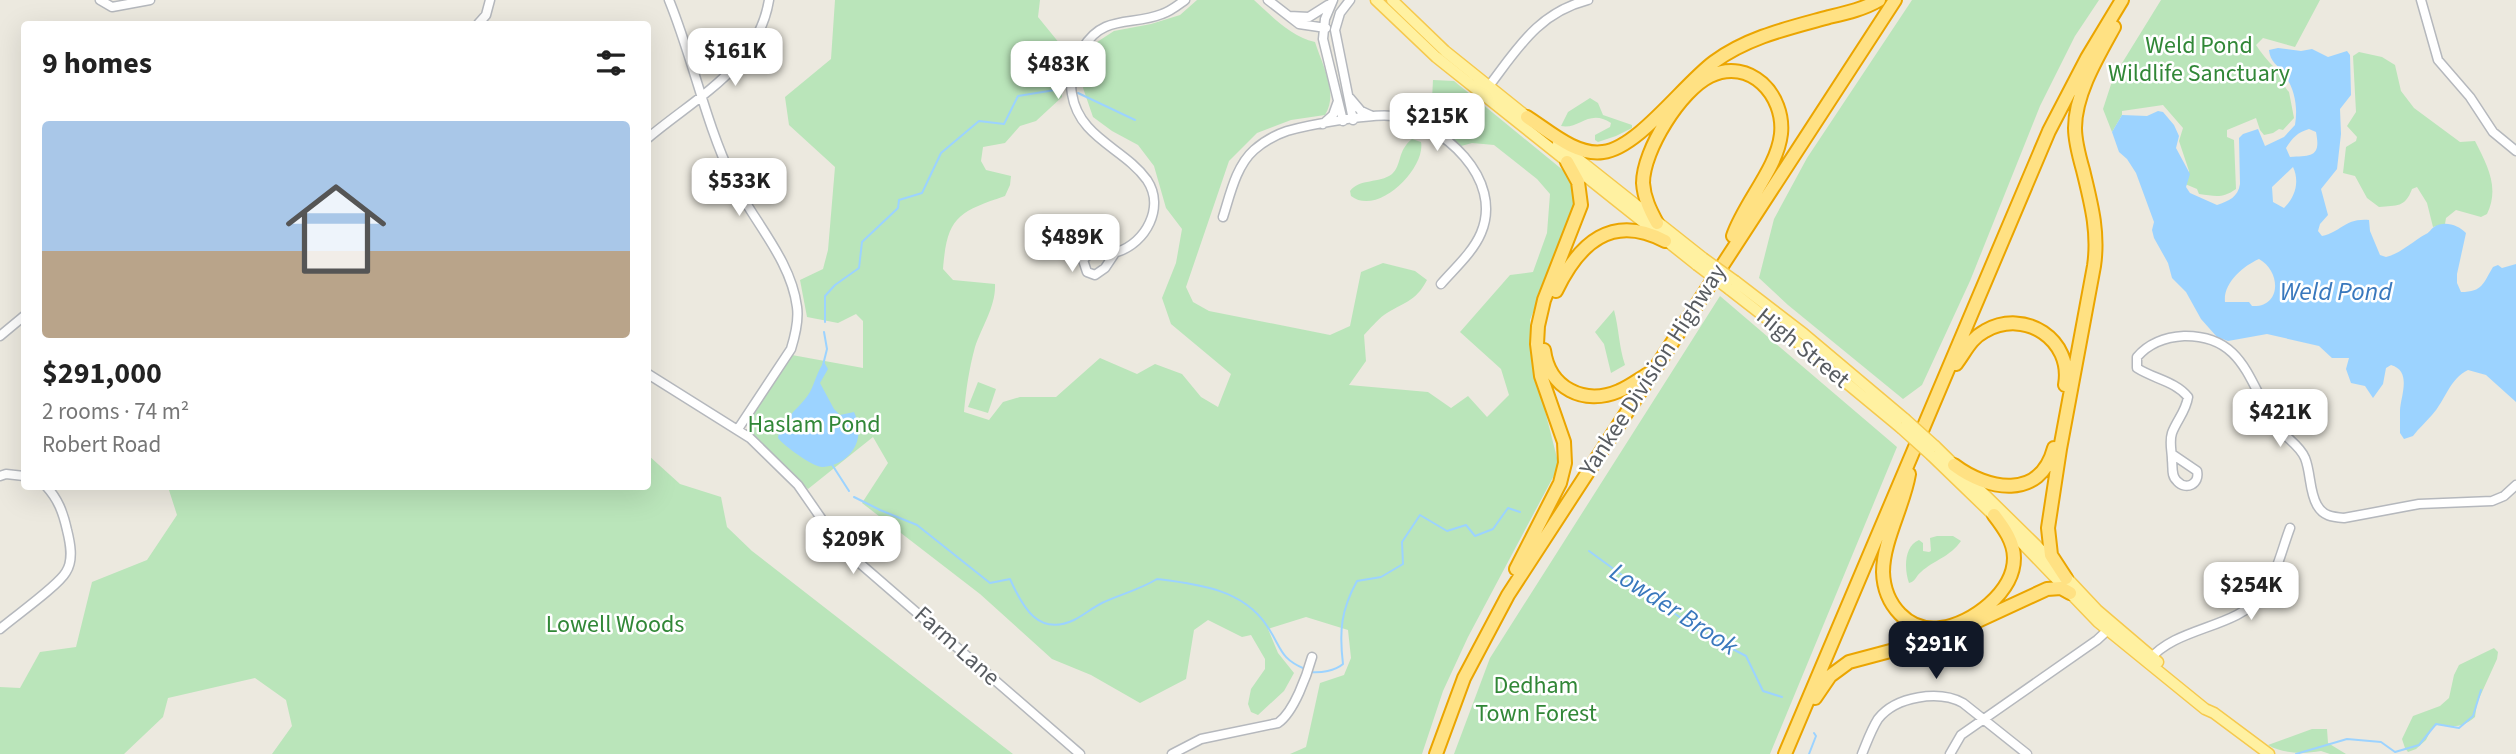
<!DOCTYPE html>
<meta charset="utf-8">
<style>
body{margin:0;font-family:"Source Sans 3",sans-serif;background:#f2f2f2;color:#222;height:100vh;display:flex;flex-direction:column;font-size:26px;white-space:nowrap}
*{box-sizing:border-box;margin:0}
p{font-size:23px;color:#767676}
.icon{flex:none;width:38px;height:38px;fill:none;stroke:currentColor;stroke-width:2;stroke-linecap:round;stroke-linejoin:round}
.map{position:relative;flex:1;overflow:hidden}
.details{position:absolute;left:21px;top:21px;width:630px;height:469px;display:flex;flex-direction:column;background:#fff;border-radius:7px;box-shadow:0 7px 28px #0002}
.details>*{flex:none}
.price{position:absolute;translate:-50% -60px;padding:0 16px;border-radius:14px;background:#fff;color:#222;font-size:23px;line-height:46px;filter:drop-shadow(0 2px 4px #0008)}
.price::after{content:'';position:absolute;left:50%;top:42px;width:21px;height:16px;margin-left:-10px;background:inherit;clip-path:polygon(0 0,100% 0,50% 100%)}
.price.on{background:#111827;color:#fff}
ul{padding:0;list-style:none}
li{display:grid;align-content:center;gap:14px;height:371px;padding:0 21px}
li span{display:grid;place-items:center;height:217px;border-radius:7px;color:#555}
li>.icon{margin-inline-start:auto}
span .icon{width:126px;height:126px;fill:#fffc;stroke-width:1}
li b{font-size:30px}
h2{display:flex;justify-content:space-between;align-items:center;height:84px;padding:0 21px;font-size:30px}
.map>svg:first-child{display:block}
.green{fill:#bae5ba}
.water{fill:#9cd3ff;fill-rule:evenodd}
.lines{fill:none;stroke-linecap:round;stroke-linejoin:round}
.stream{stroke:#9cd3ff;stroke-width:2}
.minor-casing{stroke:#b5b8bd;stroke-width:11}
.major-casing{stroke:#f6c94e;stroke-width:13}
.highway-casing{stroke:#eba500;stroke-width:16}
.minor{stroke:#fff;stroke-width:8}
.major{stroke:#fff1a1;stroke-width:10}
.highway{stroke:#ffe183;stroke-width:12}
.major-bridge-casing{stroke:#f6c94e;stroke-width:13;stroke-linecap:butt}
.major-bridge{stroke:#fff1a1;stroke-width:10}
.labels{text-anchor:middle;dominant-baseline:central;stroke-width:5;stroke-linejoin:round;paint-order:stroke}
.park-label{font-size:24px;fill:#318737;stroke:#fff}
.street-label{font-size:24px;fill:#585c61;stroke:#fff}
.water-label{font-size:26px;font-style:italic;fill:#3978bd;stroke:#fff}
</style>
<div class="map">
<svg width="2516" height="754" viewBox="0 0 2516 754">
<rect width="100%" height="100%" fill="#ece9df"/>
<path class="green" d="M 835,0 L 1040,0 L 1038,17 L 1060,44 L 1062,97 L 1036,121 L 1020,126 L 1005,143 L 983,147 L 981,161 L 986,170 L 1011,176 L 1010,185 L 1005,196 C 958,212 947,217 943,269 L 953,280 L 995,284 C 996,306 982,326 975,347 C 969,369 966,390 964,412 L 989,420 L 1003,402 L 1020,397 L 1056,397 L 1100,358 L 1137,374 L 1155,364 L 1182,374 L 1201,397 L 1218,407 L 1231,374 L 1171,324 L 1162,298 L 1176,263 L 1182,229 L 1166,208 L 1154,166 L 1138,145 L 1112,131 L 1093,117 L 1083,88 L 1094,44 L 1114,31 L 1151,24 L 1180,15 L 1197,0 L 1254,0 C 1272,16 1290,36 1315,42 C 1322,65 1339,93 1325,115 L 1291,120 L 1257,133 L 1229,161 L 1186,287 L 1193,302 L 1209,311 L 1330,335 L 1350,326 L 1361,272 L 1383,263 L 1415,271 L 1427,280 C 1415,303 1403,302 1384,315 C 1377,320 1370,329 1364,335 L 1366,361 L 1349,385 L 1428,392 L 1451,408 L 1468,396 L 1487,417 L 1509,395 L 1501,369 L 1460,332 L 1510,275 L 1533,272 L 1547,233 L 1550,194 L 1537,179 L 1494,145 L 1472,143 L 1461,146 L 1431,119 L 1433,80 L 1454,81 L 1564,171 L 1574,189 L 1574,207 L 1530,320 L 1532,359 L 1559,466 L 1468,637 L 1443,691 L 1422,754 L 1290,754 L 1306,747 L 1320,683 L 1344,675 L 1351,658 L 1348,630 L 1306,617 L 1268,629 L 1278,653 L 1294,673 L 1284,691 L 1258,715 L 1251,712 L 1248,704 L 1251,689 L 1265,669 L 1265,659 L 1251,635 L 1242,637 L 1208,620 L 1194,630 L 1186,679 L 1140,703 L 1091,675 L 1052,659 L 980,594 L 862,503 L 888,463 L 873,437 L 808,489 L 750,434 C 745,411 779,374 792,355 L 863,368 L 863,321 L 856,314 L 838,323 L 807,317 L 800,280 L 823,269 L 828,250 L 835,167 L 789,125 L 785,97 L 831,59 Z
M 1912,0 L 2099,0 L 2075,36 L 2040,106 L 1970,281 L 1922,385 L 1903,399 L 1788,305 L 1759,278 L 1774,219 L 1807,158 Z
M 2161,0 L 2320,0 L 2295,47 L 2263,38 L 2256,45 C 2262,54 2267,60 2274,67 C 2282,74 2282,85 2289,92 L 2294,118 L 2283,130 L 2279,129 L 2273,133 L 2264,135 L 2260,130 L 2256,118 L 2227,130 L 2227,137 L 2234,140 L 2236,189 C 2222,199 2215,196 2199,194 L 2197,189 L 2185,184 L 2189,171 L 2179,141 L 2183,128 L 2163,105 L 2122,111 L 2122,115 L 2112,132 L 2103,109 L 2116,69 L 2119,68 Z
M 2359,52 L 2382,57 L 2395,65 L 2401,91 L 2414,108 L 2460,142 L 2475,141 C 2487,165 2500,187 2487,214 L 2481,217 L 2456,210 L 2446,218 L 2445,224 L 2433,227 L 2427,203 L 2417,187 L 2412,189 C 2405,208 2397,205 2379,207 L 2367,198 L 2355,176 L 2343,173 L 2346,147 L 2356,141 L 2357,137 L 2347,126 L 2356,112 L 2353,56 Z
M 1590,98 L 1598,103 L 1603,115 L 1632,125 L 1632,128 L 1616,136 L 1598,142 L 1595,140 L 1595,135 L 1610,127 L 1611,123 C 1589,108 1579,130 1561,126 L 1568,112 Z
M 1412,139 L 1421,142 C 1426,168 1378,217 1351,196 L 1350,191 C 1360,178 1379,184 1392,174 C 1402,165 1397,151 1412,139 Z
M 1720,296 L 1897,447 L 1770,754 L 1454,754 L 1490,658 Z
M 1614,310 C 1619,329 1619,347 1625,365 L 1611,373 L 1604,344 L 1595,332 Z
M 978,382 L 996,389 L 988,413 L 968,407 Z
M 648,455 L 680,484 L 721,497 L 727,527 L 752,551 L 1013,754 L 272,754 L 292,726 L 286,700 L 255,678 L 168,698 L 163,717 L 124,754 L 0,754 L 0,687 L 20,688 L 40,652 L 76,647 L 92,582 L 147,560 L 177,515 L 168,487 L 648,486 Z
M 1937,536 L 1953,536 L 1961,541 C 1950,557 1934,560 1921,572 C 1915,577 1916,581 1909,583 C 1904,569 1904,546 1919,540 L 1923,543 L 1923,551 L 1929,552 L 1931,551 L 1930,538 Z
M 2494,648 L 2498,652 L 2497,659 L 2477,703 L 2475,717 C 2461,729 2454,726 2437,725 L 2432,728 L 2426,740 L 2416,749 L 2408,752 L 2405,748 L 2402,739 L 2413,716 L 2440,706 L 2449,698 L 2454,675 L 2459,665 Z
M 2312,729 L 2327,729 L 2328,743 L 2346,754 L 2330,754 L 2321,751 C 2304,754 2283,754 2268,745 Z"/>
<path class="water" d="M 2278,48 L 2301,51 L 2312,49 L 2328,57 L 2347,51 L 2350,55 L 2351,95 L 2340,109 L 2341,134 L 2337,169 L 2321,189 L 2328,215 L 2320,224 L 2318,231 L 2322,236 C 2342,232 2344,218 2369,220 L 2370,231 L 2380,255 L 2386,257 C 2400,254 2413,241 2426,234 C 2429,233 2431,229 2434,227 C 2444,220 2459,225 2466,233 L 2457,274 L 2457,283 L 2461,292 C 2483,292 2483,283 2493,267 L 2498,265 L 2502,268 L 2516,264 L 2516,402 L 2486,375 L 2468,370 C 2450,378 2445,401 2432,415 C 2426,422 2419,428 2413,436 L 2404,439 L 2400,433 C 2400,425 2400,418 2400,410 C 2401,395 2412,371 2391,365 L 2386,368 L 2383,384 L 2373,398 L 2365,386 L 2351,383 L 2346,369 L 2349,358 L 2332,358 L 2319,346 L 2267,334 L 2228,341 L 2217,337 L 2201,319 L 2186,292 L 2172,278 L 2168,263 L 2154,238 L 2152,230 L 2154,222 L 2136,173 L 2127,159 L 2119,152 L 2112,132 L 2122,115 L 2147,116 L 2158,111 L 2163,112 L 2174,125 L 2179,136 L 2176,148 L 2190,174 L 2186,187 L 2190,193 L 2217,205 C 2229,201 2238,197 2240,184 L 2239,138 L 2243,134 L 2258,129 L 2265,146 L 2284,137 L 2295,125 C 2298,107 2295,89 2284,74 C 2278,65 2270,62 2269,50 ZM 2309,129 L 2316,132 C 2321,157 2312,156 2290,157 L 2286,148 C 2293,137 2297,133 2309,129 ZM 2293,167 C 2300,182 2295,197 2284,208 L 2273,202 L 2272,187 ZM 2259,259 C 2282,272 2281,308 2252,306 L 2249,302 L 2225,302 C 2223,283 2243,266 2259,259 Z
M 824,362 L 828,369 L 820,383 L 834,409 L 840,415 L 854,412 C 867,439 851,464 823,467 C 814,468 783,445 778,438 C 781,418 800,409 810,392 C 815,382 817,372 824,362 Z"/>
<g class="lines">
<path class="stream" d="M 1078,93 L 1135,120
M 825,322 L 825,296 L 835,285 L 859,268 L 862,242 L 898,208 L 899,200 L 922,193 L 941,153 L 979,121 L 1004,124 L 1018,96 L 1061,89
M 823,365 L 827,349 L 824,332
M 831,463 L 849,491
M 854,497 L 880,510 L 917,525 L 990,583 L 1010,579 C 1022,606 1038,637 1074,620 C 1084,615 1092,608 1102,603 C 1121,594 1139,590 1157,579 C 1197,584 1243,589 1267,626 C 1282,648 1279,658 1305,669
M 1589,551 L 1700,632 L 1746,656 L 1763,691 L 1782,697
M 1310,672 C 1321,673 1335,671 1343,664 C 1339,631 1341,610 1357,581 L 1381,577 L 1403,564 L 1402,542 L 1420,515 L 1447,531 L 1466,525 L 1475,536 L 1493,529 L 1508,508 L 1520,512
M 1809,754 L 1816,736 L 1814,733
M 2296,754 L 2347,739 L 2381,742 L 2395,752 L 2419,745 L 2436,724 L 2459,728 L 2473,716 L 2481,690"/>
<g class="minor-casing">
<path id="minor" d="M 100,0 L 112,7 L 150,0
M 669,0 C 693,59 705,121 732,178 C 752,220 791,259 797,307 C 799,321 795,336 791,349 L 738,429
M 1268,0 L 1299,24 L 1326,28
M 1333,0 L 1325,19 L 1323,39 L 1343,121
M 1350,0 L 1340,13 L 1335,30 L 1353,120
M 2421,0 L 2438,60 L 2470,97 L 2493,132 L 2516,151
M 1289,16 L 1309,17 L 1328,5
M 478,24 L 486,15 L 490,0
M 1489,86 C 1518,48 1538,13 1588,0
M 1350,98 L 1361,111 L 1372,116
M 1323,124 L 1333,115 L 1338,101
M 648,138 C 695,98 758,67 769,0
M 1223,217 C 1230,195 1236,166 1254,150 C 1263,142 1275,135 1287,131 C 1308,125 1372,113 1393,116 C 1443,123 1504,179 1481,233 C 1473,252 1455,268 1441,284
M 1115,253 L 1105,268 L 1095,275 L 1087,272 L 1083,260 L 1091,252 C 1100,252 1109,255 1117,252 C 1146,243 1165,207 1147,180 C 1124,148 1079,138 1072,94 C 1069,78 1074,62 1083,48 C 1103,14 1132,26 1162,14 C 1171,11 1178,5 1185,0
M 0,336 L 24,316
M 648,374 L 750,438 L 798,485 L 841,547 L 1080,754
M 2172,454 L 2197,471 C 2200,484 2186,491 2177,481 C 2171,476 2173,468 2172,460 C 2172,451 2169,442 2172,433 C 2177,420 2186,411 2188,397 C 2175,381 2154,379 2137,368 L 2137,357 C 2149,343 2166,337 2184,336 C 2246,335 2249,387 2277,426 C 2285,438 2299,444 2305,458 C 2311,473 2309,491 2317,505 C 2323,516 2332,517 2344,518 L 2419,504 L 2492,501 L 2504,496 L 2516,485
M 0,476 L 6,474 L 24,476
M 0,629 C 15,616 58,586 66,572 C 74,560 70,542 67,530 C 63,512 58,499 46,486
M 2149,660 C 2177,626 2236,629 2262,595 C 2276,577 2282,549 2290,528
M 1172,754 L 1201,739 L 1278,723 C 1294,712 1307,675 1312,657
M 1862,754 C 1867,742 1871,730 1878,719 C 1896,696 1939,690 1963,703 L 2027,754
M 1950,754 L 1961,735 L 2097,640 L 2111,627"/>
</g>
<g class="major-casing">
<path id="major" d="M 1376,0 L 1436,57 L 1697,265
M 1392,0 L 1445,51 L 1531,120
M 1558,143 L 1703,258
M 1735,281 L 1804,334 L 1905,419
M 1729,289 L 1797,342 L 1901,428
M 1935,446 L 2035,544 L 2097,610 L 2158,662
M 1931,455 L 2019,540 L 2098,622 L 2205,709 L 2214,713 L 2269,754"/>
</g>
<g class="highway-casing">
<path id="highway" d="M 1527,117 C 1549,131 1576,156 1603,152 C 1638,148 1684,84 1714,62 C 1748,37 1789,28 1829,17 C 1846,13 1864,9 1879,0
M 1657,223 C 1650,210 1644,198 1643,183 C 1643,150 1681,90 1710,76 C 1750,57 1785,95 1781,134 C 1777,169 1744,203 1733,236
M 1556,291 C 1579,243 1612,213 1665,241
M 1544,350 C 1549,388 1584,406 1619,391 C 1629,387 1638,380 1648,374
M 1956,364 C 1966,351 1970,339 1985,331 C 2025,308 2073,340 2065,385
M 1954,465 C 1987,490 2040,501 2054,448
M 1909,474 C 1904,505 1883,541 1883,572 C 1884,604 1908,633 1941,628 C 1972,624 2014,592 2014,558 C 2014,542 2004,528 1994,515
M 1516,569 L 1560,483 L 1565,463 L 1564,442 L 1541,376 L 1537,344 L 1538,326 L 1544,300 L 1581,205 L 1578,182 L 1567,162
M 2066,578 L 2051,555 L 2048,528 L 2060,449 L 2094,266 C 2099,232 2091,203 2083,170 C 2079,156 2075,142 2075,128 C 2075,94 2098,56 2114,27
M 1815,698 L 1830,676 L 1849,662 L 1943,637 L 2047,589 L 2061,588 L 2070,593
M 1436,754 L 1464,678 L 1508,595 L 1895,0
M 1785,754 L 2049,131 L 2087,58 L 2122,0"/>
</g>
<use href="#minor" class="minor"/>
<use href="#major" class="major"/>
<use href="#highway" class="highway"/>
<g class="major-bridge-casing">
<path id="major-bridge" d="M 1703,258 L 1735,281
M 1697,265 L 1729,289
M 1905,419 L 1935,446
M 1901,428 L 1931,455"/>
</g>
<use href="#major-bridge" class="major-bridge"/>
</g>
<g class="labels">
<g class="park-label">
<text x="2199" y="45">Weld Pond<tspan x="2199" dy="28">Wildlife Sanctuary</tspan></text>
<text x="814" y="424">Haslam Pond</text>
<text x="615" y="624">Lowell Woods</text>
<text x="1536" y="685">Dedham<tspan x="1536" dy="28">Town Forest</tspan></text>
</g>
<g class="street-label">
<text transform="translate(1803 348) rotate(39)">High Street</text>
<text transform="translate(1653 370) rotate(-57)">Yankee Division Highway</text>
<text transform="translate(957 646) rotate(42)">Farm Lane</text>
</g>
<g class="water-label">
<text x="2336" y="291">Weld Pond</text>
<text transform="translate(1674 609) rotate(33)">Lowder Brook</text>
</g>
</g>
</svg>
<b class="price" style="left:735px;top:88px">$161K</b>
<b class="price" style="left:1058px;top:101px">$483K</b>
<b class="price" style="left:1437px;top:153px">$215K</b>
<b class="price" style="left:739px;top:218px">$533K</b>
<b class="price" style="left:1072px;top:274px">$489K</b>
<b class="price" style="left:2280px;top:449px">$421K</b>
<b class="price" style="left:853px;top:576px">$209K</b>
<b class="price" style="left:2251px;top:622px">$254K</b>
<b class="price on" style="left:1936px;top:681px">$291K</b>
<section class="details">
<h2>9 homes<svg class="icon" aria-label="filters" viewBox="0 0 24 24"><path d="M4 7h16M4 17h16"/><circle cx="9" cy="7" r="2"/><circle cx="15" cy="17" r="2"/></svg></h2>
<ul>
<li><span style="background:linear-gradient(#a9c7e8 60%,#b9a48a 0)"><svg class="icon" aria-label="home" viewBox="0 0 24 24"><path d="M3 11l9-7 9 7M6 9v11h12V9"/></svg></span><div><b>$291,000</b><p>2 rooms · 74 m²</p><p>Robert Road</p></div></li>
</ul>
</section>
</div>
